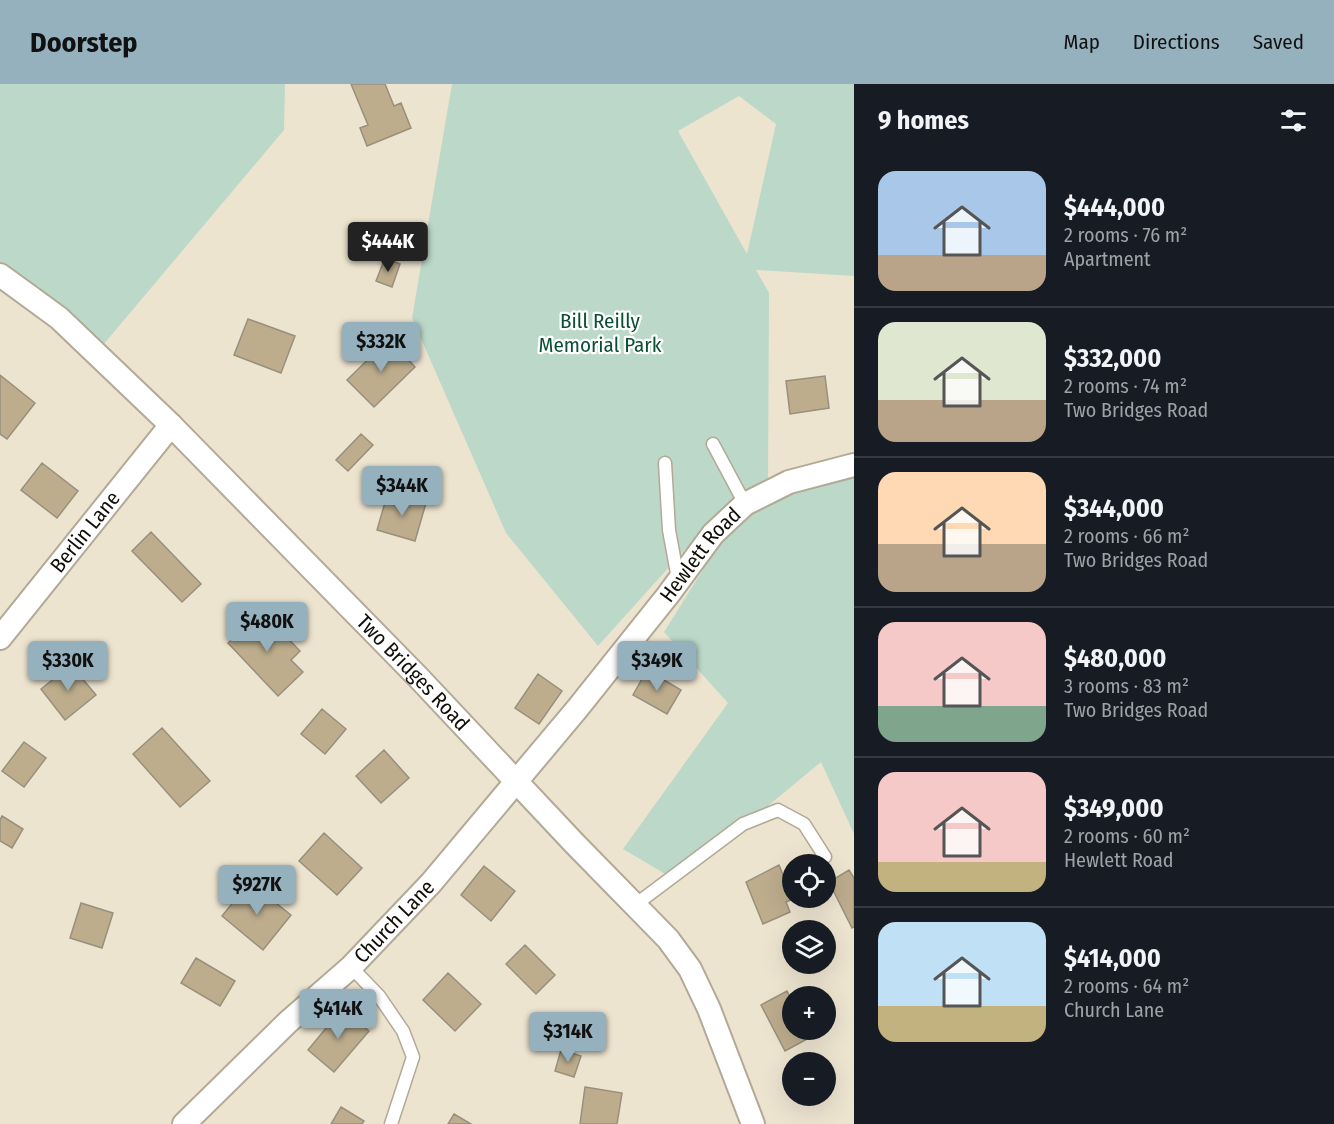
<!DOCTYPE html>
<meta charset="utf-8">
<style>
body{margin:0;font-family:"Fira Sans Condensed",sans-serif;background:#20242c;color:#f1f3f6;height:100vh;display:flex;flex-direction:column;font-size:22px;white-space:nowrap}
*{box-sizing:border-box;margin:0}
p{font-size:20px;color:#9ea1a6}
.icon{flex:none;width:33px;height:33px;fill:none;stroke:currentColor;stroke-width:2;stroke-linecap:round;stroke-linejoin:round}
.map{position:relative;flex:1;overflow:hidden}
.details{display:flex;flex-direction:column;background:#171b24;width:480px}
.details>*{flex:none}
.tools{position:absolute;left:782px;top:770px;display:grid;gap:12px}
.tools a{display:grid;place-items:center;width:54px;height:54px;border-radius:50%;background:#171b24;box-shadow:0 6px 24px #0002;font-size:30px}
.price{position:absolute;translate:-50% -51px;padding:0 14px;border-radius:6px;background:#96b1be;color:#111;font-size:20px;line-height:39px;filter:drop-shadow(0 2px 3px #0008)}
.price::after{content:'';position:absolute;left:50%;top:36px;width:18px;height:14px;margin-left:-9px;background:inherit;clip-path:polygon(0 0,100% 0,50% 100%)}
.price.active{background:#222;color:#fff}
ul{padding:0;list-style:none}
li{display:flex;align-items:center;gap:18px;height:150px;padding:0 24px}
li+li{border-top:2px solid #363941}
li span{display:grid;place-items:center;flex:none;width:168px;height:120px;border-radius:18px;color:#555}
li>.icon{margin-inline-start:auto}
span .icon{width:72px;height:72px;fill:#fffc;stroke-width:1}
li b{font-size:26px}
h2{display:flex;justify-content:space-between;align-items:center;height:72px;padding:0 24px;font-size:26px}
header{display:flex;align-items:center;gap:36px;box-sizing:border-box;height:84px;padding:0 30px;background:#96b1be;color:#111}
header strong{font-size:28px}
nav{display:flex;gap:33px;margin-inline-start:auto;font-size:21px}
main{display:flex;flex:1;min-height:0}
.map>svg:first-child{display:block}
.green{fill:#bcd8c9;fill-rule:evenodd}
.building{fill:#bdad8d;stroke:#988f7d;stroke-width:1.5}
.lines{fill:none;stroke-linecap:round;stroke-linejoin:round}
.lane-casing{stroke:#b2a996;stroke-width:15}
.street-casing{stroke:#b2a996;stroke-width:26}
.lane{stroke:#fff;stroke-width:12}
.street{stroke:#fff;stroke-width:22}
.labels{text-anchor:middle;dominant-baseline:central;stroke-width:4.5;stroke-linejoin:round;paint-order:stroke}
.park-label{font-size:21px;fill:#0b5036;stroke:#fff}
.street-label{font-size:21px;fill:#110e08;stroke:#fff}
</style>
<header>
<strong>Doorstep</strong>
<nav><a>Map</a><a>Directions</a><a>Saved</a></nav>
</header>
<main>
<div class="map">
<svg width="854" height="1040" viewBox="0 0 854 1040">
<rect width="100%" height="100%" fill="#ede4d0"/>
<path class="green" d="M 0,0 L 285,0 L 284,46 L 98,267 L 0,196 Z
M 452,0 L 854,0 L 854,192 L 756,186 L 769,209 L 768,400 L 706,442 L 598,562 L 506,449 L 412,234 ZM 739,12 L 776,40 L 747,170 L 678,47 Z
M 854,370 L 854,750 L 821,678 L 677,797 L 623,765 L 728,619 L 664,548 L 744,420 Z"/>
<path class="building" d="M 351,0 L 385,0 L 394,22 L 401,19 L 411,44 L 367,62 L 360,44 L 368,41 Z
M 385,174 L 400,180 L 392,203 L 376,197 Z
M 248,235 L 295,252 L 281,289 L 234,271 Z
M 389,255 L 415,283 L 374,323 L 347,296 Z
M 0,291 L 35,319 L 7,355 L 0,350 Z
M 825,292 L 829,324 L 790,330 L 786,297 Z
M 361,350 L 373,361 L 348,387 L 336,376 Z
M 42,379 L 78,407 L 57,434 L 21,406 Z
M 388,408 L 426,419 L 415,457 L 377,446 Z
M 151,448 L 201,500 L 182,518 L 132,467 Z
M 250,529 L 265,544 L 272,538 L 300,567 L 291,576 L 303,588 L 278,612 L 228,559 L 235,553 L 230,548 Z
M 71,581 L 96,611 L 65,636 L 41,605 Z
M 647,586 L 681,606 L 667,630 L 633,611 Z
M 538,590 L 562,607 L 539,640 L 515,624 Z
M 322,625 L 346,645 L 325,670 L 301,650 Z
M 162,644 L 210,697 L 180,723 L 133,670 Z
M 24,658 L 46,674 L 24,703 L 2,687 Z
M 384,666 L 409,694 L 381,719 L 356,692 Z
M 2,732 L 23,745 L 12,764 L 0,757 L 0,736 Z
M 324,749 L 362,784 L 337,811 L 299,777 Z
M 779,781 L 793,815 L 786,818 L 790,828 L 763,840 L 746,798 Z
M 484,782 L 515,807 L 491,837 L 461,811 Z
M 849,786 L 854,794 L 854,843 L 852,844 L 829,798 Z
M 250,798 L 291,831 L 263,866 L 222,832 Z
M 81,819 L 113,829 L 102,864 L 70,854 Z
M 525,861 L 555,891 L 536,910 L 506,880 Z
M 196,874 L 235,897 L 220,922 L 181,899 Z
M 448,889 L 481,920 L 455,947 L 423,916 Z
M 787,907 L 792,917 L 792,945 L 807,945 L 811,953 L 785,967 L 761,921 Z
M 342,925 L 369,947 L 334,988 L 308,966 Z
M 561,966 L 581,972 L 574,993 L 555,987 Z
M 585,1003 L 622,1009 L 617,1040 L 580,1040 Z
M 341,1023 L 364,1037 L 362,1040 L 331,1040 Z
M 454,1030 L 471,1040 L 448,1040 Z"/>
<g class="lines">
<g class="lane-casing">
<path id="lane" d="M 713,360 L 745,420
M 665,379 L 669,446 L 678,495
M 635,821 L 743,740 L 778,726 L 804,740 L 825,773
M 351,883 L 379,912 L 403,947 L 413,973 L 391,1040"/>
</g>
<g class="street-casing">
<g id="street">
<path id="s1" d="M 0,191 L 59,234 L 171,341 L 418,593 L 575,760 L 668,855 L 690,885 L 709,925 L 753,1040"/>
<path id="s2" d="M 0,554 L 171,341"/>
<path id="s3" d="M 184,1040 L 288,938 L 351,883 L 431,799 L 577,625 L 668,511 L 713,450 L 745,420 L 789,398 L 854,381"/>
</g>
</g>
<use href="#lane" class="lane"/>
<use href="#street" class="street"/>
</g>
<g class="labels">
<g class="park-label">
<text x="600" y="237">Bill Reilly<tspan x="600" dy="24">Memorial Park</tspan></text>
</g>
<g class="street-label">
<text stroke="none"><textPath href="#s2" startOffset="136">Berlin Lane</textPath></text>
<text stroke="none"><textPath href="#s3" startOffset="770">Hewlett Road</textPath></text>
<text stroke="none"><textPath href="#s1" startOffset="574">Two Bridges Road</textPath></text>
<text stroke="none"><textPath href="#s3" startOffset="292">Church Lane</textPath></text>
</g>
</g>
</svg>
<div class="tools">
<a><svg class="icon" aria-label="locate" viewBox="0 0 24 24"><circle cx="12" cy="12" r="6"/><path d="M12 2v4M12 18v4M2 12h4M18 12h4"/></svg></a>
<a><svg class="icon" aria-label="layers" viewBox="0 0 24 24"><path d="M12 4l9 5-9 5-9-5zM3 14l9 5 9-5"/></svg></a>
<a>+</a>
<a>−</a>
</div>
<b class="price active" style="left:388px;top:189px">$444K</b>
<b class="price" style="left:381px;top:289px">$332K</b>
<b class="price" style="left:402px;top:433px">$344K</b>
<b class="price" style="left:267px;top:569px">$480K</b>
<b class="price" style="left:68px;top:608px">$330K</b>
<b class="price" style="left:657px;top:608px">$349K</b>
<b class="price" style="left:257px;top:832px">$927K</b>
<b class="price" style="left:338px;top:956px">$414K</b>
<b class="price" style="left:568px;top:979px">$314K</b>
</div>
<section class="details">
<h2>9 homes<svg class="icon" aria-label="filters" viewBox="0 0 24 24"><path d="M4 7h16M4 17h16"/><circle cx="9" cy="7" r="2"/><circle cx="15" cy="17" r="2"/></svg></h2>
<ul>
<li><span style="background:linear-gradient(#a9c7e8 70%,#b9a48a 0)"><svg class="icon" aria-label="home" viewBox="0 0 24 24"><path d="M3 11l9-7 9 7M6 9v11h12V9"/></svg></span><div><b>$444,000</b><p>2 rooms · 76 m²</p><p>Apartment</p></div></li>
<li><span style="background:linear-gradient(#dfe7d0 65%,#b9a48a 0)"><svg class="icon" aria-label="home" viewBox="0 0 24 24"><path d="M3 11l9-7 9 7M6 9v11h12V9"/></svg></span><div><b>$332,000</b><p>2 rooms · 74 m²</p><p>Two Bridges Road</p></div></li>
<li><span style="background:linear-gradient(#ffd9b3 60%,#b9a48a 0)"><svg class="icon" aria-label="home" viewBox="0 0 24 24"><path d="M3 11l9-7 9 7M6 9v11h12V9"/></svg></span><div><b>$344,000</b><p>2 rooms · 66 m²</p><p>Two Bridges Road</p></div></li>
<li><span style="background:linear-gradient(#f6c9c9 70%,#7fa58c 0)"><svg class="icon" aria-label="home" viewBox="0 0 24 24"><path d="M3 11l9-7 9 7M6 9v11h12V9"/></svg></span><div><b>$480,000</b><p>3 rooms · 83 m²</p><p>Two Bridges Road</p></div></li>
<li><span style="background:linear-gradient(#f6c9c9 75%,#c2b280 0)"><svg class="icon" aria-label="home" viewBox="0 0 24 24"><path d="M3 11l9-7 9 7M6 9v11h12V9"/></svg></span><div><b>$349,000</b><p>2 rooms · 60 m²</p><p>Hewlett Road</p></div></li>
<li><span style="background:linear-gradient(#bfe0f5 70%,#c2b280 0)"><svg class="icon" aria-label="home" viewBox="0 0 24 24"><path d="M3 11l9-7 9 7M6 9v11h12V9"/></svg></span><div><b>$414,000</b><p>2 rooms · 64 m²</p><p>Church Lane</p></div></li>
</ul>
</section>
</main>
